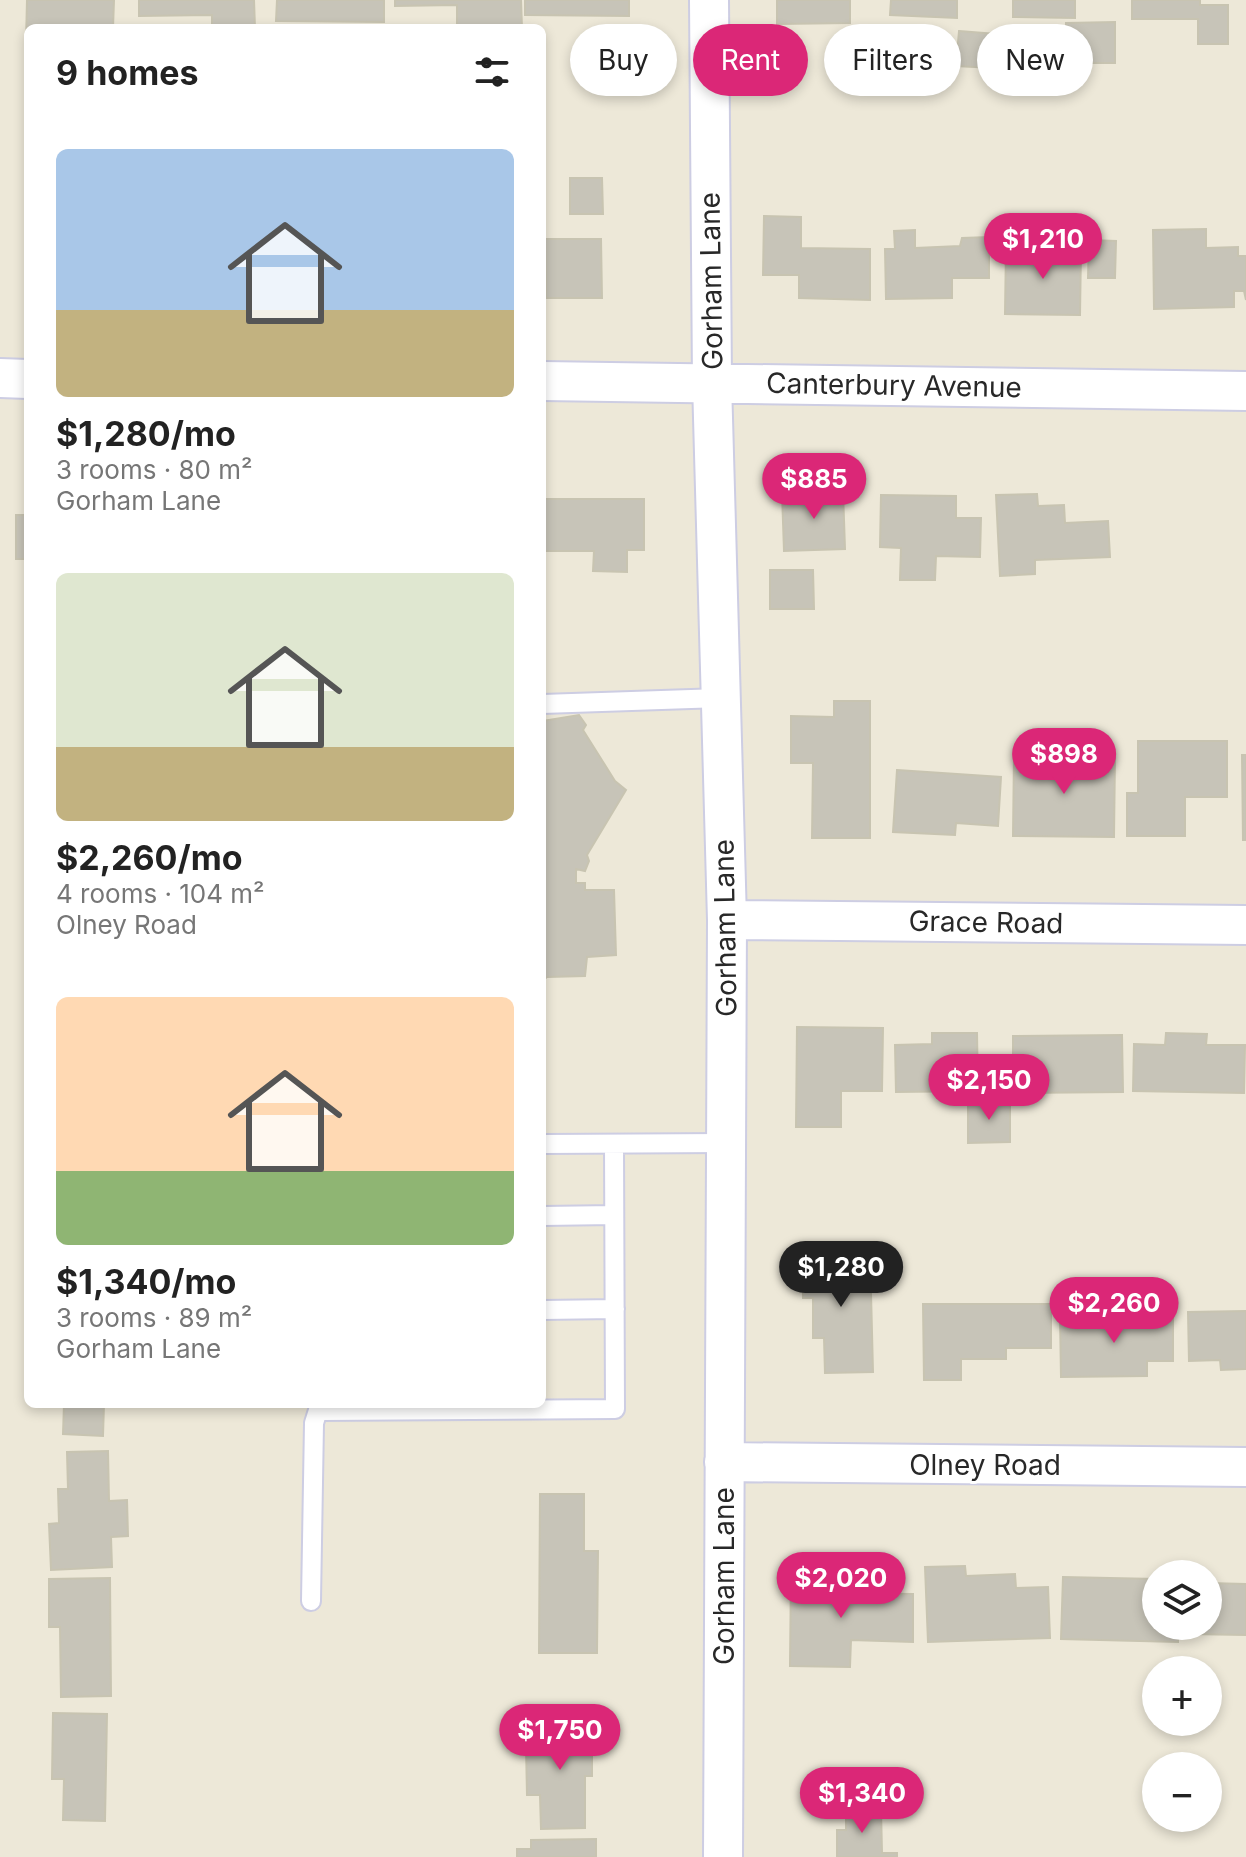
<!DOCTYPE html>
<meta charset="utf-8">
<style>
body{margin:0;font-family:Inter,sans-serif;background:#f2f2f2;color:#222;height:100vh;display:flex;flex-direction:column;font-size:30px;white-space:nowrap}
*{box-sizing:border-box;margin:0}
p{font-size:26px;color:#767676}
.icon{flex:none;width:44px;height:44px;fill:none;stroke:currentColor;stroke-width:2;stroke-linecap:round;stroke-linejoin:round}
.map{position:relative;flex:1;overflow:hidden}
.side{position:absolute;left:24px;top:24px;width:522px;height:1384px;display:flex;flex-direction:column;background:#fff;border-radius:12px;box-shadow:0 4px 12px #0003}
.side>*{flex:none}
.banner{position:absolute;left:570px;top:24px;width:556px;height:72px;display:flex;gap:16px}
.fabs{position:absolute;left:1142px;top:1560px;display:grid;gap:16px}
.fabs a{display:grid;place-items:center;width:80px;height:80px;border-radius:50%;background:#fff;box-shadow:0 4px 12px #0003;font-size:40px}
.price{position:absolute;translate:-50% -68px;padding:0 18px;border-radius:28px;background:#db2777;color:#fff;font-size:26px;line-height:52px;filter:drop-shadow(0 2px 4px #0008)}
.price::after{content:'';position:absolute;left:50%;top:48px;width:24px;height:18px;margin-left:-12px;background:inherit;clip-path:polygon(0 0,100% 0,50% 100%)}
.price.selected{background:#222;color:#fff}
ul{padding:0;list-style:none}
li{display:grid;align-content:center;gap:16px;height:424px;padding:0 32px}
li span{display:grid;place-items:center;height:248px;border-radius:12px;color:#555}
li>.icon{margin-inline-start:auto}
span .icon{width:144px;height:144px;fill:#fffc;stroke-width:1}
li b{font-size:34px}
h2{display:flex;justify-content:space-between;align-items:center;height:96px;padding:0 32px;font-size:34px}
.chip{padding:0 28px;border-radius:36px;background:#fff;box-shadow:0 4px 12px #0003;font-size:28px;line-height:72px}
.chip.selected{background:#db2777;color:#fff}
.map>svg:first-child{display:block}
.building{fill:#c7c4b8;stroke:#c8c4b1;stroke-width:2}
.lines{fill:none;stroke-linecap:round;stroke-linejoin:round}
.lane-casing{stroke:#cdcde3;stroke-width:22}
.street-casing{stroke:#cdcde3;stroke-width:42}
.lane{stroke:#fff;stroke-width:18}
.street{stroke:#fff;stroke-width:38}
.labels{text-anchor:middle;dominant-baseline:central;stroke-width:6;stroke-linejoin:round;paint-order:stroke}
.street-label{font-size:28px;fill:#282828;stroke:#fff}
</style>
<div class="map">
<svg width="1246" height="1857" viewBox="0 0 1246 1857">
<rect width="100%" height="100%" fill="#ede8d8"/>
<path class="building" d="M 27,0 L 114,0 L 113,28 L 28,28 L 26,41 Z
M 139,0 L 254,0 L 255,28 L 212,28 L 212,15 L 139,16 Z
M 277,0 L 384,0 L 384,22 L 276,21 Z
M 395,0 L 521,0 L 522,28 L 457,25 L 457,5 L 395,6 Z
M 525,0 L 629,0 L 629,16 L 525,15 Z
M 777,0 L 850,0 L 850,23 L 777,24 Z
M 891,0 L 957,0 L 957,18 L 890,15 Z
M 1013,0 L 1075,0 L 1075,18 L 1013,17 Z
M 1132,0 L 1200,0 L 1200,5 L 1228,5 L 1228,44 L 1198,44 L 1198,19 L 1132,19 Z
M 1115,22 L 1115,63 L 1066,63 L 1066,23 Z
M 959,31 L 996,34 L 993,68 L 956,66 Z
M 570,178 L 602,178 L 603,214 L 570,214 Z
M 764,216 L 801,217 L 801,248 L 870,249 L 870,300 L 799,298 L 799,275 L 763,275 Z
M 1206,229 L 1206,248 L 1238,247 L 1238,256 L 1246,256 L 1246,300 L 1244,291 L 1234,291 L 1234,307 L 1154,309 L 1153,230 Z
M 915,230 L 915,248 L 960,246 L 962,238 L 989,237 L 989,278 L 952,278 L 952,298 L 886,299 L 885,249 L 895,249 L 894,231 Z
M 545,239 L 601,239 L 602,298 L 546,298 Z
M 1089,240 L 1116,241 L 1115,278 L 1088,278 Z
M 1006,247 L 1081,249 L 1080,315 L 1005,314 Z
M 843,491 L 845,549 L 784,551 L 782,493 Z
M 1037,494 L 1038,506 L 1064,505 L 1065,523 L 1108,521 L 1110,557 L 1035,560 L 1035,574 L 1000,576 L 996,495 Z
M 881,495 L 956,496 L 956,518 L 981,518 L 980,557 L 936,556 L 935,580 L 900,580 L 901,548 L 880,547 Z
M 542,499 L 644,499 L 644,550 L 627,550 L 627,572 L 593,571 L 594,551 L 542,551 Z
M 16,515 L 28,515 L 28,559 L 16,559 Z
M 770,570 L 813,570 L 814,609 L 770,609 Z
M 834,701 L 870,701 L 870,838 L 812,838 L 813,763 L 791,763 L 791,716 L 834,717 Z
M 579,715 L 586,725 L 583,730 L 615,781 L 626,790 L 587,855 L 589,861 L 585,871 L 576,869 L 576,883 L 585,883 L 585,890 L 614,890 L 616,955 L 587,957 L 585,976 L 547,977 L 542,981 L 542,721 Z
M 1138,741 L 1227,741 L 1227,797 L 1185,797 L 1185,836 L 1127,836 L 1127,793 L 1138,793 Z
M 1014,754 L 1115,755 L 1114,837 L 1013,836 Z
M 1242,755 L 1246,755 L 1246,840 L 1243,840 Z
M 897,770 L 1001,777 L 998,826 L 956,823 L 955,835 L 893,832 Z
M 797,1027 L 883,1028 L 882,1091 L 841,1091 L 841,1127 L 796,1127 Z
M 932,1033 L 977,1033 L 978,1091 L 896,1092 L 895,1045 L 932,1044 Z
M 1166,1033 L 1207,1034 L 1206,1045 L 1245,1045 L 1244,1093 L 1133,1091 L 1134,1044 L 1165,1045 Z
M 1122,1035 L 1123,1092 L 1013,1093 L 1013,1036 Z
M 968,1102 L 1010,1102 L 1010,1142 L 968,1143 Z
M 870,1253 L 873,1372 L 825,1373 L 824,1338 L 813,1338 L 813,1298 L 803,1298 L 802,1254 Z
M 923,1304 L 1051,1304 L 1051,1348 L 1006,1348 L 1006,1359 L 961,1359 L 961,1380 L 924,1380 Z
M 1246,1311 L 1246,1369 L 1221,1370 L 1220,1360 L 1189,1361 L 1188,1312 Z
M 1173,1316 L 1173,1361 L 1147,1361 L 1147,1376 L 1061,1377 L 1060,1317 Z
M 64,1404 L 104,1404 L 103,1436 L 63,1434 Z
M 108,1451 L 109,1501 L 127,1500 L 128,1536 L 111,1537 L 112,1567 L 51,1570 L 49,1524 L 59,1523 L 58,1489 L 68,1489 L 67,1452 Z
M 540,1494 L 584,1494 L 584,1551 L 598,1551 L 597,1653 L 539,1653 Z
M 965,1566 L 966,1576 L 1015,1574 L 1016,1588 L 1048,1587 L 1050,1638 L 928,1642 L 925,1567 Z
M 791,1571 L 834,1572 L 833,1593 L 913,1594 L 913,1642 L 851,1640 L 850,1667 L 790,1666 Z
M 1063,1577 L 1156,1579 L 1156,1626 L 1178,1626 L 1178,1642 L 1061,1639 Z
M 110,1578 L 111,1696 L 61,1697 L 60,1627 L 49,1627 L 49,1579 Z
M 1208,1583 L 1246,1584 L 1246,1635 L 1190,1634 L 1191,1626 L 1208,1626 Z
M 53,1713 L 107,1714 L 105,1821 L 63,1820 L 64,1779 L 52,1779 Z
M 544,1714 L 582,1714 L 583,1746 L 592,1745 L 592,1776 L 585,1776 L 585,1828 L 541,1829 L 540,1795 L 527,1795 L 526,1746 L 544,1746 Z
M 881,1809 L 882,1853 L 897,1853 L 897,1857 L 837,1857 L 837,1830 L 846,1830 L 846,1810 Z
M 596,1839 L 596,1857 L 517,1857 L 517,1849 L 531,1849 L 531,1840 Z"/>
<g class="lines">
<g class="lane-casing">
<path id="lane" d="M 542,704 L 721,698
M 542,1144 L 726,1143
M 542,1216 L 614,1215
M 542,1310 L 615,1309
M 318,1411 L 615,1409 L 614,1144
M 311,1601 L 314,1423 L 320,1404"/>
</g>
<g class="street-casing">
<path id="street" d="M 709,0 L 712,382 L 727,920 L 723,1857
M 0,378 L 28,379
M 542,381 L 1246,391
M 727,920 L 1246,925
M 724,1462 L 1246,1467"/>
</g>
<use href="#lane" class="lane"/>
<use href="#street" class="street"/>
</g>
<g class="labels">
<g class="street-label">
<text transform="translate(711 281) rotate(-91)">Gorham Lane</text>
<text transform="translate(894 385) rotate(1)">Canterbury Avenue</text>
<text transform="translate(986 922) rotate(1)">Grace Road</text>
<text transform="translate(725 928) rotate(-91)">Gorham Lane</text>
<text x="985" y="1465">Olney Road</text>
<text transform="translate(724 1576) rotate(-90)">Gorham Lane</text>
</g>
</g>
</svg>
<div class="fabs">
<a><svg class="icon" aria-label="layers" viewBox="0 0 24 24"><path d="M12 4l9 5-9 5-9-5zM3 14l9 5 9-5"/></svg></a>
<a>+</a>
<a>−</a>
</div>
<b class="price" style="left:1043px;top:281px">$1,210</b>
<b class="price" style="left:814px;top:521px">$885</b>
<b class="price" style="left:1064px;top:796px">$898</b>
<b class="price" style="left:989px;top:1122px">$2,150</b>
<b class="price selected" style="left:841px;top:1309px">$1,280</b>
<b class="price" style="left:1114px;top:1345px">$2,260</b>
<b class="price" style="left:841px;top:1620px">$2,020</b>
<b class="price" style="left:560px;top:1772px">$1,750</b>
<b class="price" style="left:862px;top:1835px">$1,340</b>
<div class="banner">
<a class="chip">Buy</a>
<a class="chip selected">Rent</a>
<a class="chip">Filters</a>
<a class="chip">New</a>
</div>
<section class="side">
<h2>9 homes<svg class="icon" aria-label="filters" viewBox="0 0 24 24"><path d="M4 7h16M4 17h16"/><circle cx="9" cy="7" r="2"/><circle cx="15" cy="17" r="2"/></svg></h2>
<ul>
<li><span style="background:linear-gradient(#a9c7e8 65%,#c2b280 0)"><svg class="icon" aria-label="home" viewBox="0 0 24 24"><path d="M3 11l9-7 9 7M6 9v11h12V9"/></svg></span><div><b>$1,280/mo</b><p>3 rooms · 80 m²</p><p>Gorham Lane</p></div></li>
<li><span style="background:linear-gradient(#dfe7d0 70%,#c2b280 0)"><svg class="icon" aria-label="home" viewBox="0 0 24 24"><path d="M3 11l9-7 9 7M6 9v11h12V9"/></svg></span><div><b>$2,260/mo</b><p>4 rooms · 104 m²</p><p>Olney Road</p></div></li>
<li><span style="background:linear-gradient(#ffd9b3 70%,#8fb573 0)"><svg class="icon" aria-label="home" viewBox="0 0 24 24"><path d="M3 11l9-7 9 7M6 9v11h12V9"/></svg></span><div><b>$1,340/mo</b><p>3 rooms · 89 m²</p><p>Gorham Lane</p></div></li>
</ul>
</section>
</div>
